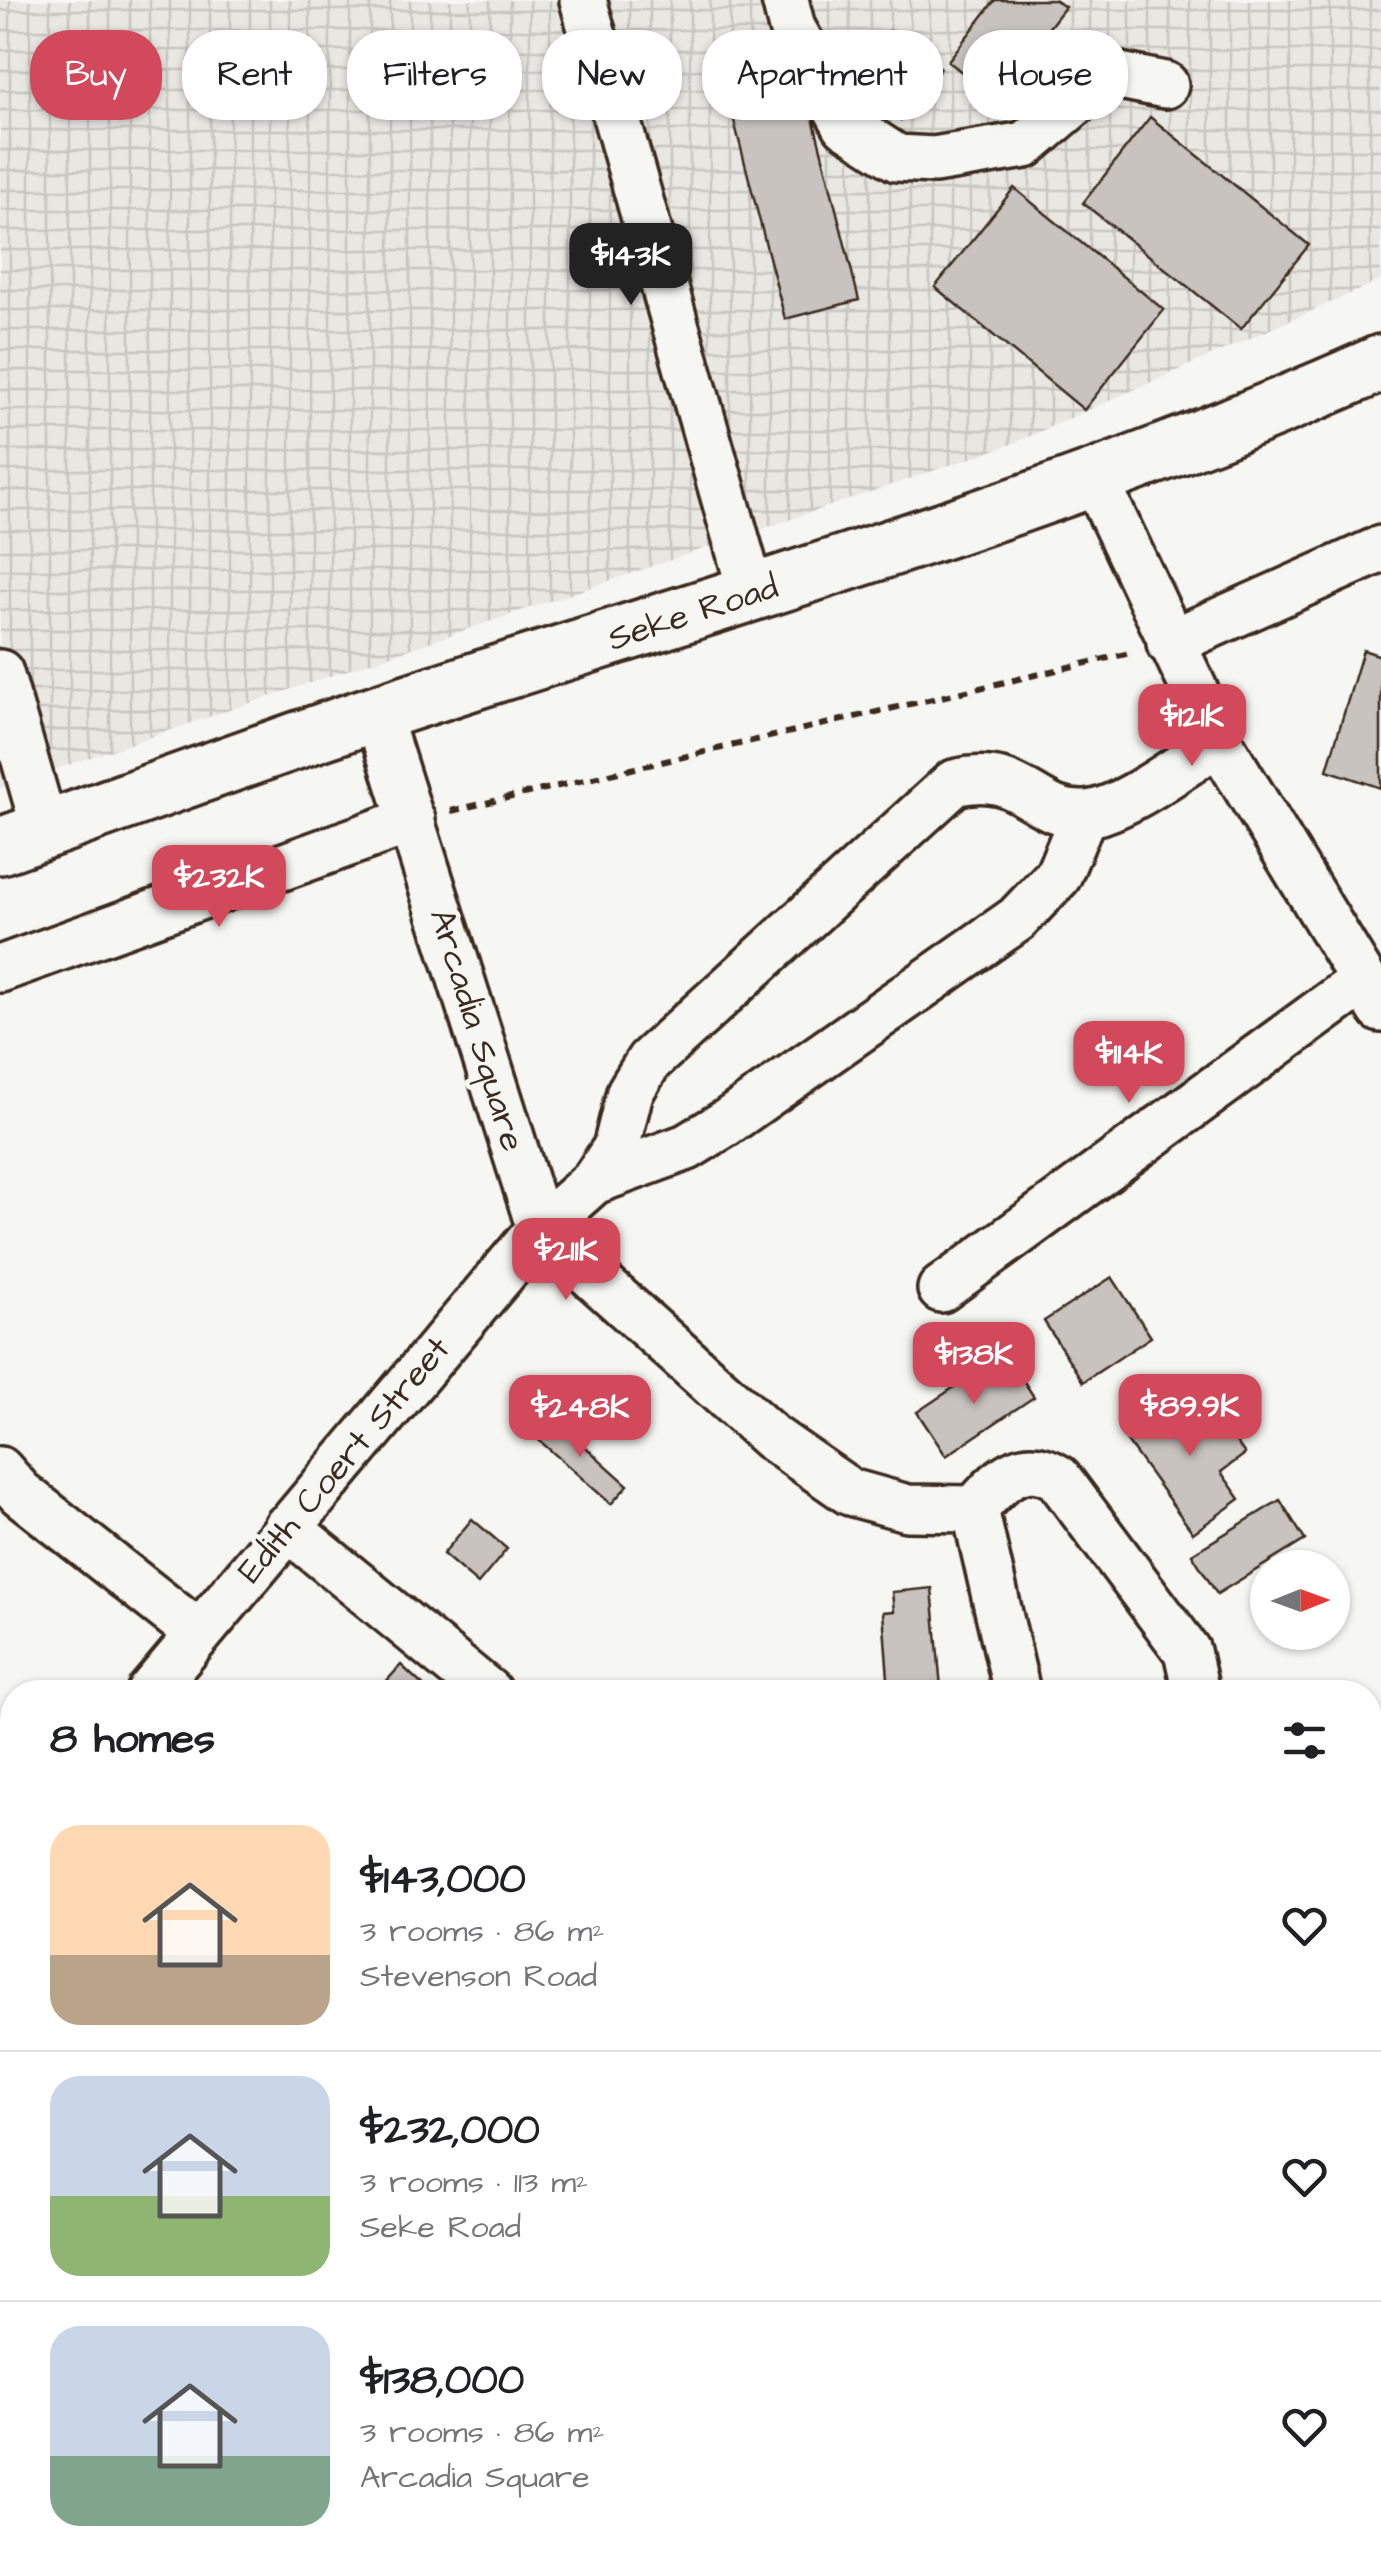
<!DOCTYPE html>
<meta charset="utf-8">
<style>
body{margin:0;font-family:"Architects Daughter",sans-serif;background:#f2f2f2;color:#202124;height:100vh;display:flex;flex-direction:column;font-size:38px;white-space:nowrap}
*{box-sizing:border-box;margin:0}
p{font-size:32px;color:#757577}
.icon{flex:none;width:55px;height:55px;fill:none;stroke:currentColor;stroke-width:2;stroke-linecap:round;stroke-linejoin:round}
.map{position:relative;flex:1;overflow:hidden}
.sheet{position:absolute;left:0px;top:1680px;width:1382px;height:892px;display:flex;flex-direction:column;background:#fff;border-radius:40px 40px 0 0;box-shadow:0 2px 8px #0004}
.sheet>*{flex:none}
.banner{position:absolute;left:30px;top:30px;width:1322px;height:90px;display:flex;gap:20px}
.needle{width:65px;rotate:89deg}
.buttons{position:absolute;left:1250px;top:1550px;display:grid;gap:20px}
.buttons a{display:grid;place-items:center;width:100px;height:100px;border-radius:50%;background:#fff;box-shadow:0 2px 8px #0004;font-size:50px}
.price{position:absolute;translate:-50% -85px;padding:0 22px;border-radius:20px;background:#d1495b;color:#fff;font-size:32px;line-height:65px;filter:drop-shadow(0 2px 5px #0008)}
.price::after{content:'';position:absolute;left:50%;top:60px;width:30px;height:22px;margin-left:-15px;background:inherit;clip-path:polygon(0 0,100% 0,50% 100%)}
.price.selected{background:#222;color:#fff}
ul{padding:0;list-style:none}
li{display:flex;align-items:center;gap:30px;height:250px;padding:0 50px}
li+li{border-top:2px solid #e0e0e0}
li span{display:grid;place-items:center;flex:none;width:280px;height:200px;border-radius:30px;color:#555}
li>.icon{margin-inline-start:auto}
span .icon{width:120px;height:120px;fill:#fffc;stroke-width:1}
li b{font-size:42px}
h2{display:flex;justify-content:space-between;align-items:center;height:120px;padding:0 50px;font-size:42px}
.tag{padding:0 35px;border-radius:40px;background:#fff;box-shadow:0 2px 8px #0004;font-size:35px;line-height:90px}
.tag.selected{background:#d1495b;color:#fff}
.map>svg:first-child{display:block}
.industrial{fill:url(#industrial-grid)}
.building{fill:#c8c3be;stroke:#3b2a1e;stroke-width:2.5}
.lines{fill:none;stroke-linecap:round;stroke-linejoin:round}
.minor-casing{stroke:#3b2a1e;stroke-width:52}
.major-casing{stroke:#3b2a1e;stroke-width:62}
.path{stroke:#3b2a1e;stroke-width:6;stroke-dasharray:10 8;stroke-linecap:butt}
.minor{stroke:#f6f6f2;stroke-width:45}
.major{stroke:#f6f6f2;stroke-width:55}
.labels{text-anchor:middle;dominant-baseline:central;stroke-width:9;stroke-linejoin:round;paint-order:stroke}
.street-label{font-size:35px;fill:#3b2a1e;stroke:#f6f6f2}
</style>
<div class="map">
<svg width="1381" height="2572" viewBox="0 0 1381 2572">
<defs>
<pattern id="industrial-grid" width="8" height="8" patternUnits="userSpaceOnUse" patternTransform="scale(2.5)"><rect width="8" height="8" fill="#e8e7e2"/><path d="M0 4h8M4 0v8" fill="none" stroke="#c8c6c1"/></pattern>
</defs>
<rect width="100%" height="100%" fill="#f6f6f2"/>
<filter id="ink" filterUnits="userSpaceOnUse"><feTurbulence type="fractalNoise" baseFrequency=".01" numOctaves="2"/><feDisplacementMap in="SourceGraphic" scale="20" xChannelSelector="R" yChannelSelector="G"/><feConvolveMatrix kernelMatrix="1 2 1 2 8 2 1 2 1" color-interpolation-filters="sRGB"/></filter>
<g filter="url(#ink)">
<path class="industrial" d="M 0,0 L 1381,0 L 1381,280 L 1012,444 L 0,788 Z"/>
<path class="building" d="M 995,0 L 1055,0 L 1065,7 L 994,98 L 948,61 Z
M 890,31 L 941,68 L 901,120 L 851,83 Z
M 808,98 L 859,300 L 785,319 L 733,117 Z
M 1150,117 L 1309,245 L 1241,329 L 1083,203 Z
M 1014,188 L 1164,310 L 1084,410 L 935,287 Z
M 1363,650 L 1381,656 L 1381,788 L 1327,770 Z
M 1112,1277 L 1151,1337 L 1083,1382 L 1044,1321 Z
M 1011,1362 L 1034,1397 L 946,1456 L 917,1412 L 983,1368 L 989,1377 Z
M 1197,1388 L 1245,1454 L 1221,1472 L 1240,1499 L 1193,1533 L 1126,1440 Z
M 550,1415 L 628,1485 L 611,1504 L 533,1435 Z
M 1280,1500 L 1305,1540 L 1217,1594 L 1192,1554 Z
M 472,1519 L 507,1549 L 478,1584 L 443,1554 Z
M 932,1588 L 941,1688 L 889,1692 L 883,1612 L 894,1611 L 892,1592 Z
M 401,1665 L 430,1692 L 393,1692 L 384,1684 Z
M 0,2252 L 12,2264 L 12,2339 L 0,2328 Z
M 270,2560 L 328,2560 L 319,2572 L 261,2572 Z
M 984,2560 L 1032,2560 L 1041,2572 L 968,2572 Z"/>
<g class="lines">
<g class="minor-casing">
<path id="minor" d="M 583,0 L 752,595
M 785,0 L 792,28 L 846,125 L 897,158 L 934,160 L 1025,145 L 1099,82 L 1120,76 L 1165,85
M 1094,477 L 1219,742 L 1381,1009
M 1170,643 L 1381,549
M 0,673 L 45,830
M 377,713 L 540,1229 L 771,1437 L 850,1492 L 907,1508 L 975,1509 L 1017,1692
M 0,969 L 412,820
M 594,1181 L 687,1147 L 726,1123 L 1017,919 L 1058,876 L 1084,814
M 941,1289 L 1361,982
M 0,1470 L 20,1493 L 199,1634
M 975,1509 C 999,1481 1022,1455 1058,1478 L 1187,1651 L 1196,1692
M 287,1527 L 488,1692
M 150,1692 L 540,1229 L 594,1181 L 616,1148 L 630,1092 L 649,1061 L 954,783 C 1023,766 1031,816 1084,814 C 1121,813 1186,762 1219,742
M 0,1871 L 12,1856
M 0,2107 L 12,2119
M 1370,2196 L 1381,2188
M 499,2560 L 512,2572
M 860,2572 L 876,2560"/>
</g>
<g class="major-casing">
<path id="major" d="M 0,846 C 126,802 251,755 377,713 C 713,601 1057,508 1381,363"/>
</g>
<path class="path" d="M 451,811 L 1130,653"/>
<use href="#minor" class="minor"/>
<use href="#major" class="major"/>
</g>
</g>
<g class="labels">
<g class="street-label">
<text transform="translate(693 613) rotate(-18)">Seke Road</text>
<text transform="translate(477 1030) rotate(73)">Arcadia Square</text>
<text transform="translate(344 1460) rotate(-50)">Edith Coert Street</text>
</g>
</g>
</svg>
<div class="buttons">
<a><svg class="needle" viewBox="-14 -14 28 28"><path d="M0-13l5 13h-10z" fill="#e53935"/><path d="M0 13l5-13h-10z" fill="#757577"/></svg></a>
</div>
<b class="price selected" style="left:631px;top:308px">$143K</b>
<b class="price" style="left:1192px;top:769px">$121K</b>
<b class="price" style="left:219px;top:930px">$232K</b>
<b class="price" style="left:1129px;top:1106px">$114K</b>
<b class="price" style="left:566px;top:1303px">$211K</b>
<b class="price" style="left:974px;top:1407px">$138K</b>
<b class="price" style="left:1190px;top:1459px">$89.9K</b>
<b class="price" style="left:580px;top:1460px">$248K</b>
<div class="banner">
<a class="tag selected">Buy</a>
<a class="tag">Rent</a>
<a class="tag">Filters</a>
<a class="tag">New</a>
<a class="tag">Apartment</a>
<a class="tag">House</a>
</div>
<section class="sheet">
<h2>8 homes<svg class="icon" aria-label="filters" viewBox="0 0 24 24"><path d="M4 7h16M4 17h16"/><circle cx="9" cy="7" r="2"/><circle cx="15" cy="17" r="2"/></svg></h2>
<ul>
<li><span style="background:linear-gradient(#ffd9b3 65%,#b9a48a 0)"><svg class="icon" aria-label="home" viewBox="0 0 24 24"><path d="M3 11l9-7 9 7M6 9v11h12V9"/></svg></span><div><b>$143,000</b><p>3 rooms · 86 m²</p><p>Stevenson Road</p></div><svg class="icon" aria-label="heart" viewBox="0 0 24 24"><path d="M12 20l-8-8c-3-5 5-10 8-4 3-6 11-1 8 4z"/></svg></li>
<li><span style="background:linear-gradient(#c9d6e8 60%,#8fb573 0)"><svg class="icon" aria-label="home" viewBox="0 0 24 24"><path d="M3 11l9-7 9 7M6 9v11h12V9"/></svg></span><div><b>$232,000</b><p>3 rooms · 113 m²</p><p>Seke Road</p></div><svg class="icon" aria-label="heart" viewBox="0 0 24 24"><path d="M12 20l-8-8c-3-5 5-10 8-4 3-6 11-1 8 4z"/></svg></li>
<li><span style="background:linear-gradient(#c9d6e8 65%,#7fa58c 0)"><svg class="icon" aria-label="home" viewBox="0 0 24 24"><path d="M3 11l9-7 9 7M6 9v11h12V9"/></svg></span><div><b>$138,000</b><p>3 rooms · 86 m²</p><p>Arcadia Square</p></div><svg class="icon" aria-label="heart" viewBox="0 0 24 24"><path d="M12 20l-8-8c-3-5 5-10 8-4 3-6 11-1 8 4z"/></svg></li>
</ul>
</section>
</div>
